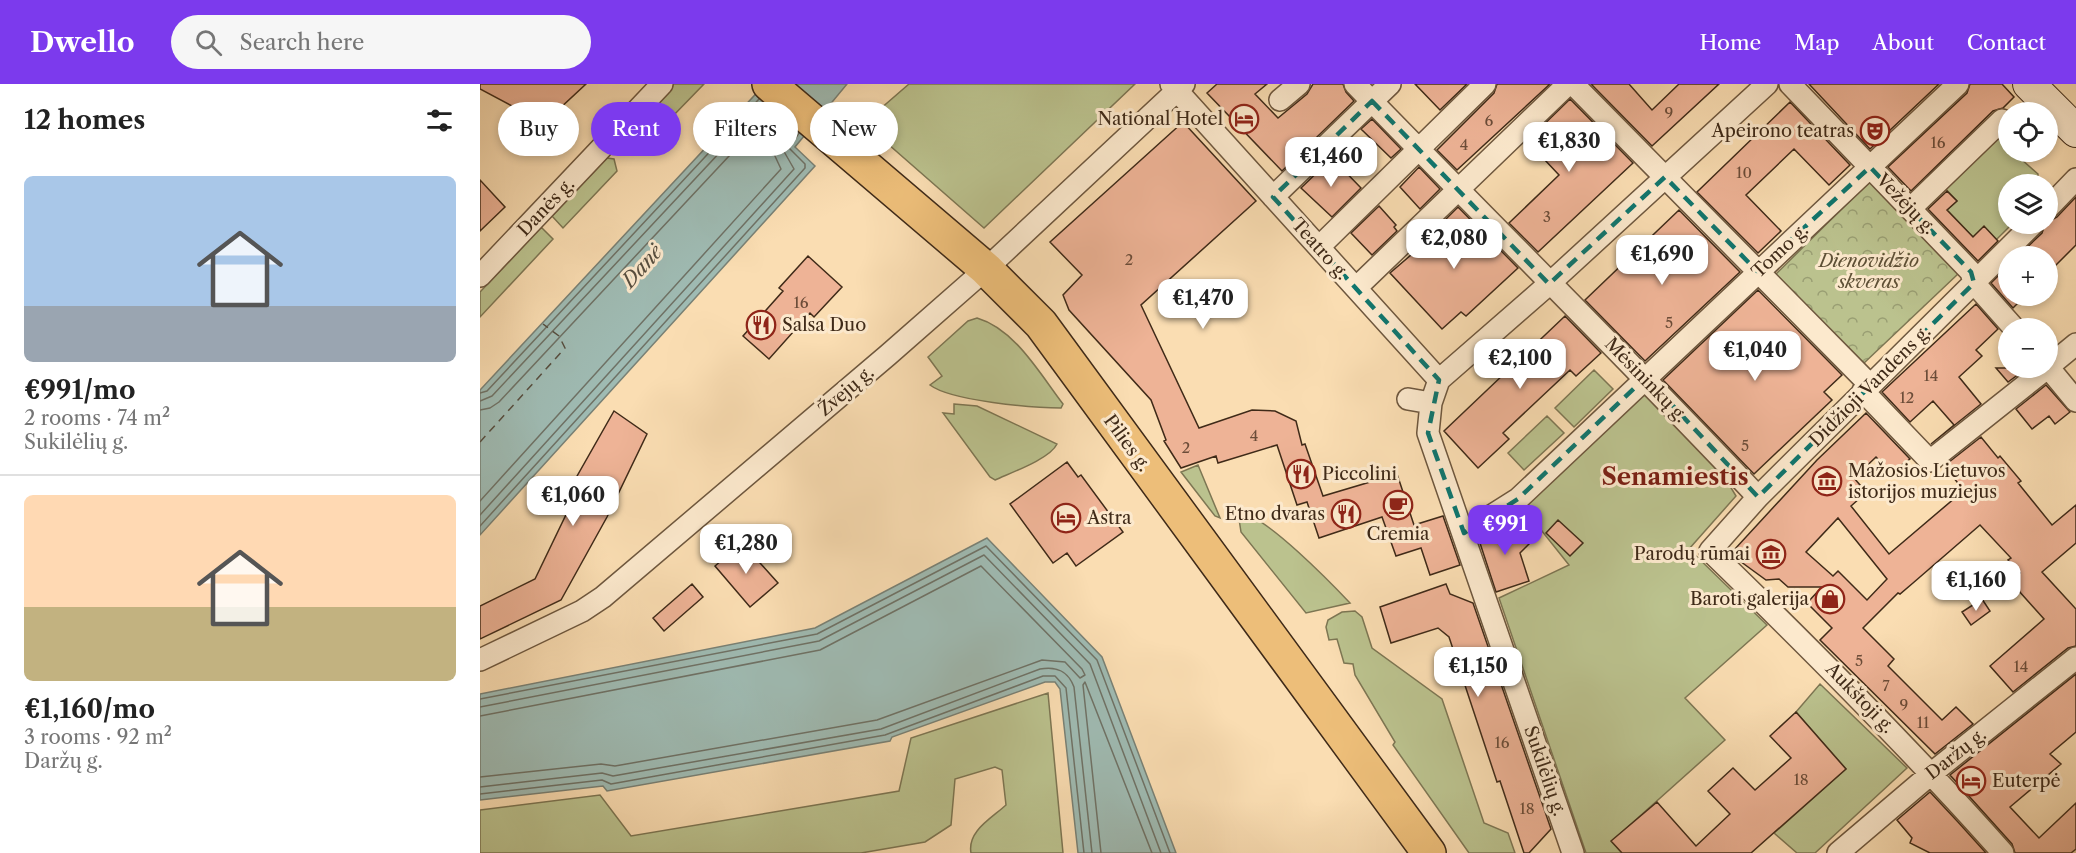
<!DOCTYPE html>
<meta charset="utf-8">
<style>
body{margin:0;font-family:"Libre Caslon Text",serif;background:#f6f6f6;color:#222;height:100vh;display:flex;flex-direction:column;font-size:22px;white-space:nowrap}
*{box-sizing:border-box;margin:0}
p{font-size:20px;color:#767676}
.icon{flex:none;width:33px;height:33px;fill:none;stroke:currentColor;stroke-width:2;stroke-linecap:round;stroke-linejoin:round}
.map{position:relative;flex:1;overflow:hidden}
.details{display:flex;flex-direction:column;background:#fff;width:480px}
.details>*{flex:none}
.top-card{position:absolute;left:18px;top:18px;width:570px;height:54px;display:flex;gap:12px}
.tools{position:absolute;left:1518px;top:18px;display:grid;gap:12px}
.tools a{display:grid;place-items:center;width:60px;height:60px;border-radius:50%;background:#fff;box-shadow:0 3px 9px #0003;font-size:30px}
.price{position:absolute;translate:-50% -51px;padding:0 14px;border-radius:12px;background:#fff;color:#222;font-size:20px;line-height:39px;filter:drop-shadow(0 2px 3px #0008)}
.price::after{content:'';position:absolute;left:50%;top:36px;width:18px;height:14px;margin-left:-9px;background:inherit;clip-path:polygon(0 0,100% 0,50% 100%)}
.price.active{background:#7c3aed;color:#fff}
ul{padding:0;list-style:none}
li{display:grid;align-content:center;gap:12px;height:318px;padding:0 24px}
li+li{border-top:2px solid #e0e0e0}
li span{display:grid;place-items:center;height:186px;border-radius:9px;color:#555}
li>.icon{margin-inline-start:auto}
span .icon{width:108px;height:108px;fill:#fffc;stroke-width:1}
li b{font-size:26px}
h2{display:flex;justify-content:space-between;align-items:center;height:72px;padding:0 24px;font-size:26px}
.pill{padding:0 21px;border-radius:27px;background:#fff;box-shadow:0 3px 9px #0003;font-size:21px;line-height:54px}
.pill.active{background:#7c3aed;color:#fff}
header{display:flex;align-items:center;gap:36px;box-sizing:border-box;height:84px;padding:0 30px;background:#7c3aed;color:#fff}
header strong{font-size:28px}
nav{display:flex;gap:33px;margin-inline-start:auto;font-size:21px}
.search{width:420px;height:54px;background:#f6f6f6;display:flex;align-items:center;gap:15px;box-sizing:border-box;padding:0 21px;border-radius:33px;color:#767676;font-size:22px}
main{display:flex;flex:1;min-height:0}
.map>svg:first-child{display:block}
.grass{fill:#bbc28e;stroke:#7d7653;stroke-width:1.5}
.park{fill:url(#park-crowns);stroke:#7d7653;stroke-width:1.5}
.water{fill:#9fbbb3;stroke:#798175;stroke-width:1.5}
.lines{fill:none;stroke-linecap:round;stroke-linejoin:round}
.shore{stroke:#6f7266;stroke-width:1.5}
.ferry{stroke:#574e3f;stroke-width:1.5;stroke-dasharray:8 6;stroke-linecap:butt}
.building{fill:#eeb396;stroke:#3f2a18;stroke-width:1.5;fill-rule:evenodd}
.street-casing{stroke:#6e573e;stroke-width:24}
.secondary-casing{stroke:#3f2a18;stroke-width:34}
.primary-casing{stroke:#3f2a18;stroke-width:36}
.street{stroke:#fce9cd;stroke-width:21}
.secondary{stroke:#fce9cd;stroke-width:32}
.primary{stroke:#edbe79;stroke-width:33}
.marked{fill:none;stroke:#0f766e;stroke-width:4.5;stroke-dasharray:12 8;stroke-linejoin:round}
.labels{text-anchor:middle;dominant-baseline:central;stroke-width:6;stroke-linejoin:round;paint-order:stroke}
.number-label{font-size:15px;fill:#6b4c38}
.poi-label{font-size:18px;fill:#3f2a18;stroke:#fce9cd;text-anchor:end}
.street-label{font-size:18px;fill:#3f2a18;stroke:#fce9cd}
.park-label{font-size:18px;font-style:italic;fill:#5e5036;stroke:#fce9cd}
.water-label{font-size:20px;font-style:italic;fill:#574e3f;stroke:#fce9cd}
.district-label{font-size:24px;font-weight:bold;fill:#7a1f14;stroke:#fce9cd}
</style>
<header>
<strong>Dwello</strong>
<div class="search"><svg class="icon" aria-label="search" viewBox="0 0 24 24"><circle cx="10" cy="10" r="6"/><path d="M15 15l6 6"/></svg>Search here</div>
<nav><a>Home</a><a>Map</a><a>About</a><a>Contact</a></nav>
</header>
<main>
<section class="details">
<h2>12 homes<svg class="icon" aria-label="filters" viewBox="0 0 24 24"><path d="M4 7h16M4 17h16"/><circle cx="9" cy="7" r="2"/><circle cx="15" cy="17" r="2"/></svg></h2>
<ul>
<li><span style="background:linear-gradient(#a9c7e8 70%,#9aa5b1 0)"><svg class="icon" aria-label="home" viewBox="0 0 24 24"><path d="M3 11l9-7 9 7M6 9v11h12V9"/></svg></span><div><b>€991/mo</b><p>2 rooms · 74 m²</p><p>Sukilėlių g.</p></div></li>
<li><span style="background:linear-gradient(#ffd9b3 60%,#c2b280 0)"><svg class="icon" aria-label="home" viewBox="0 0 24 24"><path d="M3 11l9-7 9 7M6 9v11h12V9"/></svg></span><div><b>€1,160/mo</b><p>3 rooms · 92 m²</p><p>Daržų g.</p></div></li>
</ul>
</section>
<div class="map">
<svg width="1596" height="769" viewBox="0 0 1596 769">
<defs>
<pattern id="park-crowns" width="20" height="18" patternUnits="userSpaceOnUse" patternTransform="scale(1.5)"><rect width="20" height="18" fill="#bbc28e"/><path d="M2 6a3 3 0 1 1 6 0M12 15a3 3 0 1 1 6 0" fill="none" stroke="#999e73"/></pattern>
</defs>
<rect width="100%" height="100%" fill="#faddb2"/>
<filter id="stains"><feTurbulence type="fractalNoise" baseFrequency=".00333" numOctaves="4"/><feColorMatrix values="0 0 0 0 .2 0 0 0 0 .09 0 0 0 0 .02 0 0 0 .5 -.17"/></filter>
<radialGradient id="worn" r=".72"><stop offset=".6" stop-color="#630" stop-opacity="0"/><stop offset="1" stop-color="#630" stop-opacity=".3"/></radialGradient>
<path class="grass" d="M 193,0 L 224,0 L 156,70 L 150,71 L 144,55 Z
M 429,0 L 655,0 L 504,144 L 384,39 Z
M 1516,52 L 1528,63 L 1528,68 L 1533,68 L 1558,90 L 1557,100 L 1528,100 L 1528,140 L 1532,140 L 1516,156 L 1504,143 L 1493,153 L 1467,126 L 1477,117 L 1462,101 Z
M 127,74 L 134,75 L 137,87 L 83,144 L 72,132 Z
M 61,143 L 73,155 L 0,233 L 0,208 Z
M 497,234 C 535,245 560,290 583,320 L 581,324 C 553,324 471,317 450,301 L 462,292 L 448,273 L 488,237 Z
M 1114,286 L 1133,305 L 1094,343 L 1075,324 Z
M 1166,307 L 1236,379 L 1256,412 L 1209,465 L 1287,541 L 1205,614 L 1245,656 L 1132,757 L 1142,769 L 1106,769 L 1019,514 L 1089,481 L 1042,422 Z
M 474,320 L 497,322 L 577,360 C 570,375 530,389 515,396 L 510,393 L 463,329 L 474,330 Z
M 1067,332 L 1084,349 L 1044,386 L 1028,369 Z
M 718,381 L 740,434 L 735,432 L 701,388 Z
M 764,431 C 785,431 853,501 870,519 L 826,529 L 761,448 L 759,435 Z
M 875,527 L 882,533 L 892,564 L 962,615 L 1004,739 L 1028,749 L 1035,769 L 989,769 L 913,661 L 915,658 L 875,591 L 873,580 L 864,579 L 857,555 L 849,556 L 846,543 L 848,536 L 862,528 Z
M 1340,600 L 1427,684 L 1335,769 L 1317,769 L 1294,749 L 1366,685 L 1316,628 Z
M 568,609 L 583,769 L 491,769 C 487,747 512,734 526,721 L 522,686 L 515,683 L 475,695 L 471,741 L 445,758 L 381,769 L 0,769 L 0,726 L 120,711 L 151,752 L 419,707 L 431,654 Z"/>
<path class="park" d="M 1391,96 L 1479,189 L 1383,280 L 1295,191 Z"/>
<path class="water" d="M 285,0 L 367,0 L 315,63 L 335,82 L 0,451 L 0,306 Z
M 507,454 L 622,573 L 696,769 L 598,769 L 580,605 L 575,598 L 565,598 L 412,653 L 410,657 L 127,707 L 123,702 L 0,716 L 0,610 L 335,544 Z"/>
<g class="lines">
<path class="shore" d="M 0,309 L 7,307 L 279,15
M 0,317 L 12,312 L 285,20
M 0,326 L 10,324 L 19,318 L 292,26
M 0,417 L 301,85 L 294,70 L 293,60 L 306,38
M 0,431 L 314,85 L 302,64 L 304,55 L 313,44
M 0,442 L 325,84 L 325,80 L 309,64 L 319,49
M 0,615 L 337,550 L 506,462 L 617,576 L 690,769
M 0,623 L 339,557 L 504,471 L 610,580 L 681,769
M 0,632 L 340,566 L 501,482 L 602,585 L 605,591 L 600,594 L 585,578 L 562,576 L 397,636 L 135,682 L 121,680 L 0,693
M 0,703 L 122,689 L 133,692 L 401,645 L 560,585 C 577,582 588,587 594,603 L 612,769
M 0,710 L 122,696 L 131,700 L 405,651 L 563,592 L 575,592 L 586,604 L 604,769
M 621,769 L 603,601 L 605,598 L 672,769"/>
<path class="ferry" d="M 0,358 L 85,264 L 79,252 L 63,240"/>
</g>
<path class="building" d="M 0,0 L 106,0 L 64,39 L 0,5 Z
M 737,0 L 787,0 L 775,10 L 798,34 L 827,10 L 833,0 L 863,0 L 866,8 L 874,17 L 802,87 L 727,9 Z
M 935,0 L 987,0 L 960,26 Z
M 1017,0 L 1070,0 L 977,86 L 957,66 L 1014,9 Z
M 1111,0 L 1149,0 L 1172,26 L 1199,0 L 1239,0 L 1172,62 Z
M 1329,0 L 1459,0 L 1390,65 Z
M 1490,0 L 1522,0 L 1534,13 L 1523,24 L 1513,27 L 1431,107 L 1408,83 L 1487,9 Z
M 1090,15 L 1153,79 L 1058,168 L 1029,139 L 1079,91 L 1047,57 Z
M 1310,18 L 1370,81 L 1349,101 L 1314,65 L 1266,111 L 1301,147 L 1278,169 L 1217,108 Z
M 892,35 L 921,65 L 911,74 L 881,45 Z
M 703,38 L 776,117 L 661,221 L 719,344 L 772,326 L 795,327 L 816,337 L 822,361 L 825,360 L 843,412 L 917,390 L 934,441 L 963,432 L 980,481 L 950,491 L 941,464 L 916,472 L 902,433 L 839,454 L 827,418 L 817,421 L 797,361 L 738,379 L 736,372 L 701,384 L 684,357 L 686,356 L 671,316 L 589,226 L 583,211 L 602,191 L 570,158 Z
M 852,74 L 881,104 L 852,133 L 821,104 Z
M 939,83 L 960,105 L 940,125 L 920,103 Z
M 0,96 L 25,123 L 0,147 Z
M 1467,107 L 1477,117 L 1467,126 L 1493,153 L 1504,142 L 1518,157 L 1498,177 L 1448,125 Z
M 1596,113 L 1596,161 L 1568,189 L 1568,172 L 1538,172 L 1562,149 L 1565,140 L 1577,133 Z
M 899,122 L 916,141 L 914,143 L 917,147 L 892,171 L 871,149 Z
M 978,123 L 1038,184 L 986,232 L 981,228 L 962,245 L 910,189 L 960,146 L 958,143 Z
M 1199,126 L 1260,188 L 1165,277 L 1105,216 Z
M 328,172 L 362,203 L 334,233 L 330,229 L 289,275 L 263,252 L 303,207 L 299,204 Z
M 1528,182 L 1528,212 L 1545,212 L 1533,224 L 1511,199 Z
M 1278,206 L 1362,291 L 1344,308 L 1352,316 L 1274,390 L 1183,296 Z
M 1496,220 L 1518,245 L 1496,266 L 1502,272 L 1479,293 L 1501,320 L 1451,360 L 1474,341 L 1453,317 L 1430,338 L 1402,308 Z
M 1085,232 L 1121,269 L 1096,292 L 1090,286 L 1023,349 L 1029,355 L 998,384 L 964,347 Z
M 1516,284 L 1547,284 L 1528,298 Z
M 1566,301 L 1590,328 L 1575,340 L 1569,332 L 1552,345 L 1536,325 Z
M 134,327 L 167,350 L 127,433 L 81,516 L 0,555 L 0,522 L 55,495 L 95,412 L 88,408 Z
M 1386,329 L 1430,375 L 1411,388 L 1396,373 L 1374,394 L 1380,401 L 1373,407 L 1380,414 L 1371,422 L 1409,470 L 1476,413 L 1474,410 L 1482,404 L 1464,382 L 1501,353 L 1518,374 L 1520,372 L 1541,397 L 1538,399 L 1572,441 L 1596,421 L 1596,459 L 1562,488 L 1596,525 L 1596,562 L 1588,564 L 1533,608 L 1510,582 L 1564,535 L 1530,497 L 1540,489 L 1528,476 L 1531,474 L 1500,441 L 1433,499 L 1420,510 L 1418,509 L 1383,544 L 1414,575 L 1408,582 L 1462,636 L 1476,623 L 1493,640 L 1455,670 L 1340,556 L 1352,544 L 1327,519 L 1342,503 L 1308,503 L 1299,495 L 1286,496 L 1253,472 L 1254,466 L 1337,376 ZM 1358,434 L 1407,495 L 1387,516 L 1358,487 L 1353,492 L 1326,468 Z
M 587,378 L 598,393 L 601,391 L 643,448 L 596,482 L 587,469 L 573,479 L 530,420 Z
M 1029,436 L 1050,459 L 1040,469 L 1049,497 L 1016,508 L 999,456 Z
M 1078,436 L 1103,459 L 1090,472 L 1066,449 Z
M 262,459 L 298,499 L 270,523 L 235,482 Z
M 212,500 L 223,513 L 184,547 L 173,534 Z
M 966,500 L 970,510 L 993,519 L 1071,745 L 1049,769 L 1044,769 L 1020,697 L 1017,698 L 969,553 L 958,544 L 911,559 L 900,523 Z
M 1502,515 L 1510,527 L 1491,541 L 1482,528 Z
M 1596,590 L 1596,648 L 1570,670 L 1581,680 L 1530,723 L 1559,754 L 1596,719 L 1596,765 L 1591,769 L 1535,769 L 1532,760 L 1470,691 Z
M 1316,628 L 1366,685 L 1271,769 L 1142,769 L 1131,757 L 1177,718 L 1216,762 L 1250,730 L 1228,707 L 1253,684 L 1275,706 L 1311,674 L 1290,652 Z
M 1450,708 L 1478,738 L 1506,769 L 1450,769 L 1430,759 L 1432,754 L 1417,736 Z"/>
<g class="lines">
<g class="street-casing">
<path id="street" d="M 691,0 L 959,296
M 875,0 C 1009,138 1146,273 1278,413
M 1093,0 L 1390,301
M 1310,0 L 1491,188 L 1494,199 L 1534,244
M 800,16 L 819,0
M 793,113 L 910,0
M 1568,124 L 1596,95
M 1430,125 L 1522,36
M 839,163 L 1005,0
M 0,192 L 182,0
M 876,204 L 1088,0
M 1568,283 L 1596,317
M 1568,283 L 1596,260
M 1383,307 L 1450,377 L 1567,284
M 928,315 L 951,319
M 984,449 L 1038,415 L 1478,0
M 0,576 L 102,527 L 123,513 L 408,271 L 506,185 L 704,0
M 1093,769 L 948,349 L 951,319 L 959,296 L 1069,200 L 1287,0
M 1358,769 L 1452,689 L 1596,574
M 1523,769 C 1430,664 1331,565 1230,467 L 1278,413 L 1553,140"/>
</g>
<g class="secondary-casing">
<path id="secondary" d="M 1549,0 L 1596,47"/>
</g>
<g class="primary-casing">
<path id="primary" d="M 289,0 L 506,185 L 561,240 L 949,769"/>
</g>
<use href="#street" class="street"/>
<use href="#secondary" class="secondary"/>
<use href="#primary" class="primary"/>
</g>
<path class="marked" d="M 892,17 L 1069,200 L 1185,93 L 1277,187 L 1390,83 L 1491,188 L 1494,199 L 1278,413 L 1166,293 L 1038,415 L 984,449 L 948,349 L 959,296 L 793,113 Z"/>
<defs>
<g id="hotel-ring" transform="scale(1.5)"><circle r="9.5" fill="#fce9cd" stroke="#8f2418" stroke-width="1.5"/><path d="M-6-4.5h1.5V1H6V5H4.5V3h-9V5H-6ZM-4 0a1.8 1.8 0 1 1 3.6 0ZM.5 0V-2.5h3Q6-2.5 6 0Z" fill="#8f2418"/></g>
<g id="theatre-ring" transform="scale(1.5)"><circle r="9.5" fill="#fce9cd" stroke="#8f2418" stroke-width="1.5"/><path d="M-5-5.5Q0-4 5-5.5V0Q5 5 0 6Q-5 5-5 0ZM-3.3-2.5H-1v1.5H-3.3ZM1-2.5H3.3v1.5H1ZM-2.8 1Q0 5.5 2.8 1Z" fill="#8f2418"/></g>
<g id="restaurant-ring" transform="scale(1.5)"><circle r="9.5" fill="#fce9cd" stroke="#8f2418" stroke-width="1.5"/><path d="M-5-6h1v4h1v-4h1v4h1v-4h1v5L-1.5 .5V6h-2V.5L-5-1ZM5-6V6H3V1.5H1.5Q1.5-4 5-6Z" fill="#8f2418"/></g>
<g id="museum-ring" transform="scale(1.5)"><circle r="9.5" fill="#fce9cd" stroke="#8f2418" stroke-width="1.5"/><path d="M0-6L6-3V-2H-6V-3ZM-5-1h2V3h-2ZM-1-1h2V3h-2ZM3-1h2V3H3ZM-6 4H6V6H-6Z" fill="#8f2418"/></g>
<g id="cafe-ring" transform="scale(1.5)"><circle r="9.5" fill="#fce9cd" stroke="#8f2418" stroke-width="1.5"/><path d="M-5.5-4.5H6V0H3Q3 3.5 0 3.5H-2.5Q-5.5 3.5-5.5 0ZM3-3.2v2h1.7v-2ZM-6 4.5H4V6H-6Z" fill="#8f2418"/></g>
<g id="shop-ring" transform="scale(1.5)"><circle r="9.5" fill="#fce9cd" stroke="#8f2418" stroke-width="1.5"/><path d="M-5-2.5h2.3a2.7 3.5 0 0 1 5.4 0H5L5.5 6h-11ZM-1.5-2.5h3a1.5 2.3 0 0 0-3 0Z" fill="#8f2418"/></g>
</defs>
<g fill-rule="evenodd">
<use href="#hotel-ring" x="764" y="35"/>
<use href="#theatre-ring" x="1395" y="47"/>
<use href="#restaurant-ring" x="281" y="241"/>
<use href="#restaurant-ring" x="821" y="390"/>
<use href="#museum-ring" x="1347" y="397"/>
<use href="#cafe-ring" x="918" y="421"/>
<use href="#restaurant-ring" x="866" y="430"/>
<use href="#hotel-ring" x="586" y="434"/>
<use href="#museum-ring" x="1291" y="470"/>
<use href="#shop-ring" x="1350" y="515"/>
<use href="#hotel-ring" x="1491" y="697"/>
</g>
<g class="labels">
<g class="number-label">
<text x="1189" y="28">9</text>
<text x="1009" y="36">6</text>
<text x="1458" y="58">16</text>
<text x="984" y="60">4</text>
<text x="1264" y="88">10</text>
<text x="1067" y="132">3</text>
<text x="649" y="175">2</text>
<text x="321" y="218">16</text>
<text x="1189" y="238">5</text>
<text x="1451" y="291">14</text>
<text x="1427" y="313">12</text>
<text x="774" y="351">4</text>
<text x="1265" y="361">5</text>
<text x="706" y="363">2</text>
<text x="1379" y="576">5</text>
<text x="1541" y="582">14</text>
<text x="1406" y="601">7</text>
<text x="1424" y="620">9</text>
<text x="1443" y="638">11</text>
<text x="1022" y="658">16</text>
<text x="1321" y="695">18</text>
<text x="1047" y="724">18</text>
</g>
<g class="poi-label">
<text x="743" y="35">National Hotel</text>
<text x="1374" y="47">Apeirono teatras</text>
<text x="302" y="241" text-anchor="start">Salsa Duo</text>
<text x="1368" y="387" text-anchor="start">Mažosios Lietuvos<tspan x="1368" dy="21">istorijos muziejus</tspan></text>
<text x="842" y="390" text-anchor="start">Piccolini</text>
<text x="845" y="430">Etno dvaras</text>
<text x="607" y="434" text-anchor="start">Astra</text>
<text x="918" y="450" text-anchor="middle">Cremia</text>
<text x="1270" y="470">Parodų rūmai</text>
<text x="1329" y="515">Baroti galerija</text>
<text x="1512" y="697" text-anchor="start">Euterpė</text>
</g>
<g class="street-label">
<text transform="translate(1426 120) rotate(46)">Vežėjų g.</text>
<text transform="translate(66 123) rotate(-46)">Danės g.</text>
<text transform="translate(840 165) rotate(48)">Teatro g.</text>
<text transform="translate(1300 167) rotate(-43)">Tomo g.</text>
<text transform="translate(1166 296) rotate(46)">Mėsininkų g.</text>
<text transform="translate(1390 302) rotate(-45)">Didžioji Vandens g.</text>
<text transform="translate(366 307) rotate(-40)">Žvejų g.</text>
<text transform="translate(647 359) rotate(54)">Pilies g.</text>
<text transform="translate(1380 614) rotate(46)">Aukštoji g.</text>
<text transform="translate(1476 670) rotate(-38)">Daržų g.</text>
<text transform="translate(1065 687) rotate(71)">Sukilėlių g.</text>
</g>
<g class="park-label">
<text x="1389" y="177">Dienovidžio<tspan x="1389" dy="21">skveras</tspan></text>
</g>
<g class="water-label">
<text transform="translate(162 182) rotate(-48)">Danė</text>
</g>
<g class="district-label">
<text x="1195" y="392">Senamiestis</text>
</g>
</g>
<rect width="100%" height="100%" filter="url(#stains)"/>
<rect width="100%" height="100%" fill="url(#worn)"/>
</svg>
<div class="tools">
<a><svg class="icon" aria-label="locate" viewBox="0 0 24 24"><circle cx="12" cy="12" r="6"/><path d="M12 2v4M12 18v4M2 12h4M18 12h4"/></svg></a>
<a><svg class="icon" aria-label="layers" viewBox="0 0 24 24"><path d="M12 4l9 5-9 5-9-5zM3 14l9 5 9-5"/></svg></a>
<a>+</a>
<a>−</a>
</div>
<b class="price" style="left:1089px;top:89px">€1,830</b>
<b class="price" style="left:851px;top:104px">€1,460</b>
<b class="price" style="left:974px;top:186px">€2,080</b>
<b class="price" style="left:1182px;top:202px">€1,690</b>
<b class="price" style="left:723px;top:246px">€1,470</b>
<b class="price" style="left:1275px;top:298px">€1,040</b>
<b class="price" style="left:1040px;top:306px">€2,100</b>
<b class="price" style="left:93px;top:443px">€1,060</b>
<b class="price active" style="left:1025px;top:472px">€991</b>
<b class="price" style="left:266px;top:491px">€1,280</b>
<b class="price" style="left:1496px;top:528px">€1,160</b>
<b class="price" style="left:998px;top:614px">€1,150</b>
<div class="top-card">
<a class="pill">Buy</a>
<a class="pill active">Rent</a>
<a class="pill">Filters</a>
<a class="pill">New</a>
</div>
</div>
</main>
